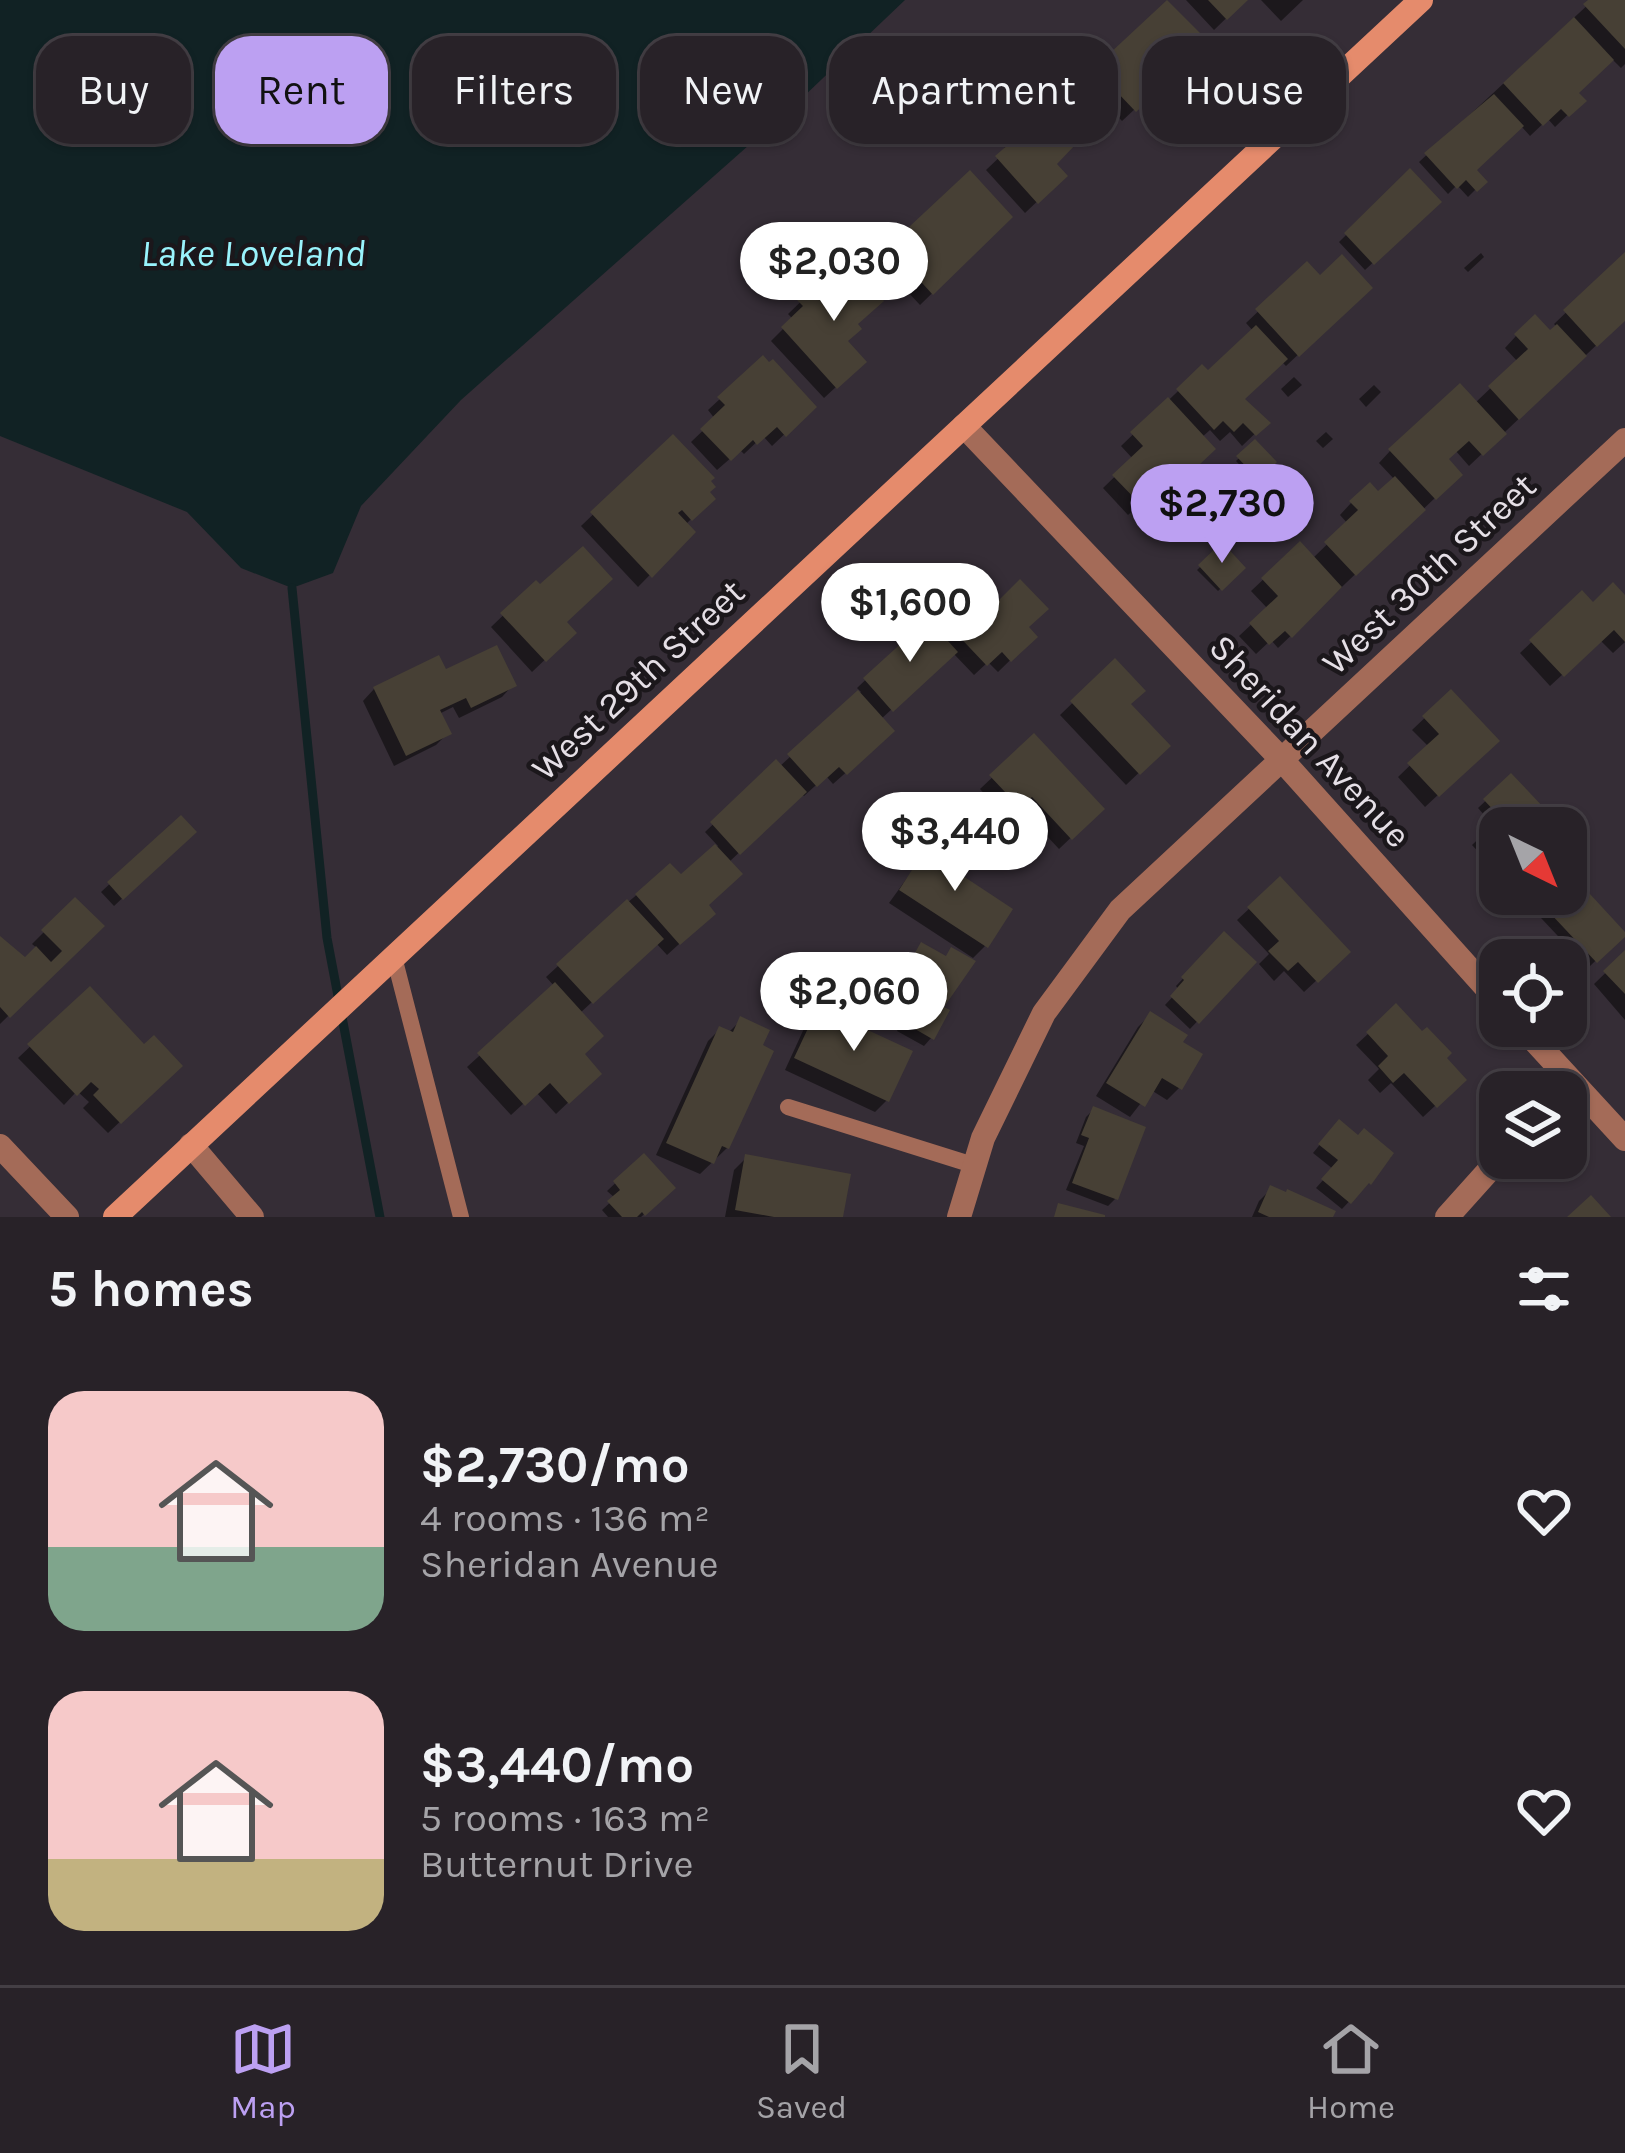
<!DOCTYPE html>
<meta charset="utf-8">
<style>
body{margin:0;font-family:Karla,sans-serif;background:#342f34;color:#f1f3f6;height:100vh;display:flex;flex-direction:column;font-size:45px;white-space:nowrap}
*{box-sizing:border-box;margin:0}
p{font-size:39px;color:#a5a4a8}
.icon{flex:none;width:66px;height:66px;fill:none;stroke:currentColor;stroke-width:2;stroke-linecap:round;stroke-linejoin:round}
.map{position:relative;height:1217px;overflow:hidden}
.details{display:flex;flex-direction:column;background:#282228;flex:1}
.details>*{flex:none}
.banner{position:absolute;left:36px;top:36px;width:1554px;height:108px;display:flex;gap:24px}
.needle{width:78px;rotate:137deg}
.tools{position:absolute;left:1479px;top:807px;display:grid;gap:24px}
.tools a{display:grid;place-items:center;width:108px;height:108px;border-radius:24px;background:#282228;box-shadow:0 3px 9px #0004,0 0 0 3px #443f45;font-size:60px}
.price{position:absolute;translate:-50% -102px;padding:0 27px;border-radius:42px;background:#fff;color:#222;font-size:39px;line-height:78px;filter:drop-shadow(0 3px 6px #0008)}
.price::after{content:'';position:absolute;left:50%;top:72px;width:36px;height:27px;margin-left:-18px;background:inherit;clip-path:polygon(0 0,100% 0,50% 100%)}
.price.selected{background:#bca0f2;color:#111}
ul{padding:0;list-style:none}
li{display:flex;align-items:center;gap:36px;height:300px;padding:0 48px}
li span{display:grid;place-items:center;flex:none;width:336px;height:240px;border-radius:36px;color:#555}
li>.icon{margin-inline-start:auto}
span .icon{width:144px;height:144px;fill:#fffc;stroke-width:1}
li b{font-size:51px}
h2{display:flex;justify-content:space-between;align-items:center;height:144px;padding:0 48px;font-size:51px}
.tag{padding:0 42px;border-radius:36px;background:#282228;box-shadow:0 3px 9px #0004,0 0 0 3px #443f45;font-size:42px;line-height:108px}
.tag.selected{background:#bca0f2;color:#111}
.dock{display:flex;justify-content:space-around;align-items:center;height:168px;border-top:3px solid #443f45;background:#282228;font-size:33px;color:#a5a4a8}
.dock a{display:grid;justify-items:center;gap:6px}
.dock .selected{color:#bca0f2}
.map>svg:first-child{display:block}
.water{fill:#112224}
.shadow{fill:#0007}
.lines{fill:none;stroke-linecap:round;stroke-linejoin:round}
.stream{stroke:#112224;stroke-width:9}
.building{fill:#474035}
.service{stroke:#a46b58;stroke-width:16}
.minor{stroke:#a46b58;stroke-width:24}
.secondary{stroke:#e58b6c;stroke-width:24}
.labels{text-anchor:middle;dominant-baseline:central;stroke-width:9;stroke-linejoin:round;paint-order:stroke}
.street-label{font-size:36px;fill:#e5dfe6;stroke:#1b171b}
.water-label{font-size:39px;font-style:italic;fill:#99f3fc;stroke:#1b171b}
</style>
<div class="map">
<svg width="1625" height="1217" viewBox="0 0 1625 1217">
<rect width="100%" height="100%" fill="#352d36"/>
<path class="water" d="M 0,0 L 905,0 L 801,99 L 461,400 L 361,506 L 333,573 L 292,588 L 241,568 L 187,512 L 0,436 Z"/>
<path class="shadow" d="M 1186,0 L 1245,0 L 1214,30 Z
M 1261,0 L 1303,0 L 1281,21 Z
M 1593,0 L 1625,0 L 1625,64 L 1621,68 L 1612,59 L 1575,93 L 1582,101 L 1555,127 L 1548,119 L 1530,136 L 1521,126 L 1473,170 L 1484,181 L 1468,197 L 1457,185 L 1448,194 L 1419,162 Z
M 1169,3 L 1206,43 L 1122,121 L 1085,82 Z
M 1029,109 L 1053,163 L 1064,176 L 1025,213 L 986,170 L 1007,150 L 997,139 Z
M 1410,172 L 1438,202 L 1365,270 L 1339,242 Z
M 970,175 L 954,272 L 920,305 L 893,276 L 913,256 L 899,241 Z
M 1481,253 L 1484,257 L 1468,272 L 1464,268 Z
M 1625,256 L 1625,318 L 1469,466 L 1455,450 L 1445,460 L 1459,475 L 1278,648 L 1271,640 L 1256,654 L 1239,636 L 1268,609 L 1251,591 L 1299,546 L 1312,559 L 1348,524 L 1340,515 L 1351,503 L 1378,496 L 1395,480 L 1379,463 L 1390,451 L 1475,403 L 1518,362 L 1505,348 L 1516,336 L 1550,334 L 1557,327 L 1554,324 Z
M 1307,265 L 1320,279 L 1369,288 L 1286,366 L 1281,361 L 1241,399 L 1266,423 L 1242,446 L 1230,432 L 1220,441 L 1210,430 L 1201,438 L 1212,449 L 1153,504 L 1147,498 L 1128,515 L 1103,488 L 1133,459 L 1121,446 L 1202,368 L 1208,374 L 1254,332 L 1246,323 Z
M 817,286 L 854,325 L 845,342 L 863,362 L 824,398 L 771,341 L 793,319 L 788,314 Z
M 763,359 L 813,407 L 772,446 L 763,436 L 744,454 L 740,450 L 717,470 L 691,442 L 715,419 L 708,410 Z
M 1294,377 L 1302,385 L 1288,397 L 1281,389 Z
M 1374,385 L 1381,392 L 1366,407 L 1359,399 Z
M 1326,432 L 1333,439 L 1323,448 L 1316,441 Z
M 673,438 L 712,499 L 685,525 L 692,532 L 638,587 L 581,526 Z
M 1255,443 L 1273,462 L 1254,480 L 1236,461 Z
M 1222,546 L 1242,568 L 1218,591 L 1197,570 Z
M 972,578 L 1034,637 L 998,672 L 988,662 L 974,675 L 953,653 L 880,720 L 879,743 L 833,784 L 826,776 L 804,796 L 801,794 L 728,863 L 705,906 L 700,925 L 667,955 L 656,943 L 579,1014 L 581,1055 L 598,1074 L 556,1114 L 536,1092 L 511,1115 L 467,1067 L 555,987 L 546,977 L 627,903 L 670,867 L 681,879 L 718,846 L 705,832 L 776,764 L 779,767 L 861,692 L 857,688 Z
M 536,584 L 573,633 L 532,672 L 491,627 Z
M 1582,594 L 1592,606 L 1625,600 L 1625,642 L 1613,653 L 1600,640 L 1550,686 L 1520,653 Z
M 1115,662 L 1127,704 L 1167,746 L 1126,785 L 1060,715 Z
M 444,673 L 513,685 L 502,697 L 459,718 L 453,707 L 439,714 L 448,733 L 436,745 L 394,766 L 363,701 L 374,689 Z
M 1451,693 L 1496,741 L 1425,807 L 1398,777 L 1429,747 L 1412,730 Z
M 1034,738 L 1101,809 L 1059,849 L 1019,806 L 1006,818 L 980,789 Z
M 1511,777 L 1500,828 L 1500,875 L 1472,845 L 1493,825 L 1478,808 Z
M 180,819 L 193,832 L 114,906 L 101,892 Z
M 933,842 L 985,946 L 973,958 L 889,903 Z
M 1566,873 L 1623,934 L 1588,968 L 1526,902 L 1533,894 L 1566,894 Z
M 1280,880 L 1347,952 L 1304,992 L 1284,971 L 1274,981 L 1259,964 L 1269,954 L 1237,920 Z
M 75,901 L 100,926 L 0,1024 L 0,938 L 25,961 L 38,949 L 32,944 Z
M 1224,935 L 1253,962 L 1190,1029 L 1165,1005 L 1179,990 L 1176,986 Z
M 921,946 L 931,1038 L 924,1046 L 897,1031 L 904,1017 L 884,1006 Z
M 1625,954 L 1625,1020 L 1594,984 Z
M 90,990 L 143,1048 L 179,1066 L 108,1133 L 83,1108 L 89,1102 L 77,1091 L 64,1105 L 18,1058 Z
M 1396,1008 L 1463,1080 L 1423,1117 L 1391,1083 L 1380,1093 L 1368,1080 L 1379,1069 L 1356,1045 Z
M 819,1010 L 887,1100 L 875,1112 L 785,1070 L 807,1022 Z
M 1150,1015 L 1179,1043 L 1179,1088 L 1167,1100 L 1151,1090 L 1130,1117 L 1096,1096 L 1138,1027 Z
M 741,1020 L 727,1148 L 700,1174 L 656,1155 L 708,1041 L 720,1029 L 728,1033 Z
M 1093,1110 L 1115,1199 L 1108,1206 L 1066,1190 L 1084,1146 L 1076,1143 L 1086,1117 Z
M 1332,1130 L 1391,1157 L 1342,1209 L 1316,1188 L 1333,1169 L 1313,1153 Z
M 643,1157 L 672,1188 L 641,1217 L 608,1217 L 602,1210 L 615,1198 L 607,1191 Z
M 746,1158 L 839,1217 L 725,1217 L 734,1170 Z
M 1271,1189 L 1330,1217 L 1252,1217 L 1259,1201 Z"/>
<g class="lines">
<path class="stream" d="M 292,588 L 327,938 L 380,1217"/>
</g>
<path class="building" d="M 1167,0 L 1210,43 L 1136,112 L 1094,68 Z
M 1208,0 L 1248,0 L 1227,20 Z
M 1588,0 L 1625,0 L 1625,49 L 1583,4 Z
M 1574,17 L 1614,60 L 1579,93 L 1587,101 L 1569,117 L 1561,109 L 1543,126 L 1503,83 Z
M 1066,92 L 1095,124 L 1057,164 L 1068,176 L 1038,204 L 995,156 L 1017,137 L 1007,125 L 1029,105 L 1038,114 Z
M 1494,94 L 1524,126 L 1477,170 L 1488,182 L 1477,192 L 1466,180 L 1457,189 L 1424,153 Z
M 1410,168 L 1442,202 L 1374,265 L 1344,233 Z
M 970,170 L 1013,217 L 933,295 L 903,262 L 923,243 L 909,227 Z
M 1625,252 L 1625,321 L 1597,347 L 1563,310 Z
M 1342,254 L 1373,288 L 1299,357 L 1255,309 L 1307,261 L 1320,275 Z
M 849,263 L 884,301 L 858,324 L 862,329 L 848,341 L 867,362 L 837,389 L 781,327 L 803,306 L 797,300 L 817,282 L 822,287 Z
M 1535,314 L 1550,330 L 1557,324 L 1587,356 L 1519,420 L 1488,386 L 1528,349 L 1514,334 Z
M 1256,325 L 1288,359 L 1245,399 L 1271,423 L 1256,436 L 1243,423 L 1234,432 L 1223,421 L 1214,430 L 1176,389 L 1202,364 L 1208,370 Z
M 763,355 L 769,362 L 773,359 L 817,407 L 786,437 L 777,427 L 757,445 L 753,440 L 731,461 L 700,429 L 725,405 L 717,397 Z
M 1460,383 L 1507,434 L 1483,456 L 1469,441 L 1449,459 L 1463,475 L 1436,500 L 1388,449 Z
M 1168,397 L 1216,449 L 1167,495 L 1161,488 L 1142,506 L 1112,475 L 1143,446 L 1130,432 Z
M 673,434 L 715,478 L 711,481 L 716,487 L 710,492 L 716,499 L 692,521 L 682,510 L 678,513 L 696,532 L 652,578 L 590,512 Z
M 1255,439 L 1277,462 L 1259,480 L 1236,456 Z
M 1395,476 L 1426,510 L 1356,576 L 1324,542 L 1358,510 L 1349,501 L 1370,482 L 1378,491 Z
M 1300,541 L 1342,587 L 1292,638 L 1285,631 L 1269,645 L 1249,623 L 1278,596 L 1261,578 Z
M 1222,542 L 1246,568 L 1222,591 L 1198,565 Z
M 583,546 L 613,579 L 567,622 L 577,633 L 546,662 L 500,613 L 536,580 L 540,584 Z
M 972,574 L 998,601 L 1020,579 L 1049,609 L 1029,627 L 1038,637 L 1011,662 L 1002,652 L 987,666 L 934,610 Z
M 1613,582 L 1625,595 L 1625,642 L 1614,630 L 1564,677 L 1529,640 L 1582,590 L 1593,602 Z
M 928,619 L 958,652 L 893,712 L 863,678 Z
M 497,645 L 517,686 L 471,708 L 466,698 L 440,710 L 452,734 L 406,756 L 373,687 L 439,655 L 446,669 Z
M 1115,658 L 1146,691 L 1131,704 L 1171,746 L 1140,775 L 1070,701 Z
M 1451,689 L 1500,741 L 1439,797 L 1407,763 L 1439,734 L 1422,716 Z
M 858,690 L 895,731 L 847,775 L 839,767 L 817,787 L 787,754 Z
M 1034,733 L 1105,809 L 1072,840 L 1032,797 L 1020,808 L 989,775 Z
M 776,759 L 807,792 L 740,855 L 710,822 Z
M 1511,773 L 1563,828 L 1500,828 L 1500,861 L 1477,836 L 1499,816 L 1483,799 Z
M 181,815 L 197,832 L 123,900 L 107,882 Z
M 932,839 L 971,864 L 963,876 L 1013,909 L 988,948 L 899,890 Z
M 715,844 L 743,874 L 709,905 L 716,914 L 680,945 L 635,894 L 670,863 L 681,874 Z
M 1566,868 L 1625,932 L 1625,937 L 1597,963 L 1532,894 L 1566,894 Z
M 1280,876 L 1351,952 L 1318,983 L 1298,962 L 1288,971 L 1268,951 L 1279,941 L 1247,907 Z
M 75,897 L 105,926 L 10,1018 L 0,1007 L 0,936 L 25,957 L 36,946 L 51,962 L 62,951 L 41,930 Z
M 627,899 L 664,939 L 593,1004 L 556,964 Z
M 1224,931 L 1257,962 L 1199,1024 L 1170,996 L 1184,980 L 1181,977 Z
M 921,942 L 946,956 L 951,947 L 976,961 L 944,1007 L 950,1010 L 934,1040 L 903,1022 L 910,1009 L 890,998 Z
M 1625,950 L 1625,994 L 1603,971 Z
M 555,982 L 604,1036 L 585,1054 L 602,1074 L 569,1104 L 550,1083 L 525,1106 L 477,1053 Z
M 90,986 L 144,1044 L 154,1035 L 183,1066 L 121,1124 L 93,1095 L 99,1089 L 91,1082 L 77,1096 L 27,1044 Z
M 1396,1003 L 1422,1031 L 1427,1027 L 1452,1053 L 1447,1058 L 1467,1080 L 1437,1108 L 1404,1073 L 1393,1083 L 1378,1066 L 1388,1056 L 1366,1032 Z
M 818,1007 L 913,1051 L 889,1102 L 794,1058 Z
M 1150,1011 L 1188,1035 L 1183,1042 L 1203,1054 L 1182,1090 L 1162,1078 L 1145,1107 L 1106,1083 Z
M 740,1016 L 770,1030 L 763,1045 L 774,1051 L 729,1149 L 722,1146 L 714,1164 L 666,1143 L 719,1026 L 733,1032 Z
M 1093,1106 L 1146,1127 L 1118,1200 L 1072,1183 L 1089,1138 L 1081,1135 Z
M 1339,1119 L 1358,1135 L 1364,1128 L 1394,1153 L 1371,1185 L 1369,1183 L 1351,1204 L 1321,1179 L 1338,1160 L 1318,1144 Z
M 644,1153 L 676,1188 L 645,1216 L 642,1212 L 637,1217 L 622,1217 L 607,1201 L 620,1190 L 613,1181 Z
M 745,1154 L 851,1174 L 843,1217 L 774,1217 L 735,1210 Z
M 1270,1185 L 1286,1192 L 1287,1189 L 1336,1211 L 1333,1217 L 1269,1217 L 1258,1212 Z
M 1591,1195 L 1611,1217 L 1567,1217 Z
M 1058,1203 L 1105,1215 L 1105,1217 L 1054,1217 Z"/>
<g class="lines">
<path class="service" d="M 394,957 L 461,1217
M 788,1107 L 973,1165"/>
<path class="minor" d="M 964,426 L 1282,760 L 1500,1003
M 1521,1026 L 1625,1139
M 191,1145 L 252,1217
M 0,1146 L 67,1217
M 959,1217 L 983,1138 L 1044,1013 L 1120,910 L 1625,440
M 1447,1217 L 1500,1158"/>
<path class="secondary" d="M 115,1217 L 1421,0"/>
</g>
<g class="labels">
<g class="street-label">
<text transform="translate(1429 574) rotate(-43)">West 30th Street</text>
<text transform="translate(638 680) rotate(-43)">West 29th Street</text>
<text transform="translate(1310 741) rotate(47)">Sheridan Avenue</text>
</g>
<g class="water-label">
<text x="253" y="253">Lake Loveland</text>
</g>
</g>
</svg>
<div class="tools">
<a><svg class="needle" viewBox="-14 -14 28 28"><path d="M0-13l5 13h-10z" fill="#e53935"/><path d="M0 13l5-13h-10z" fill="#a5a4a8"/></svg></a>
<a><svg class="icon" aria-label="locate" viewBox="0 0 24 24"><circle cx="12" cy="12" r="6"/><path d="M12 2v4M12 18v4M2 12h4M18 12h4"/></svg></a>
<a><svg class="icon" aria-label="layers" viewBox="0 0 24 24"><path d="M12 4l9 5-9 5-9-5zM3 14l9 5 9-5"/></svg></a>
</div>
<b class="price" style="left:834px;top:324px">$2,030</b>
<b class="price selected" style="left:1222px;top:566px">$2,730</b>
<b class="price" style="left:910px;top:665px">$1,600</b>
<b class="price" style="left:955px;top:894px">$3,440</b>
<b class="price" style="left:854px;top:1054px">$2,060</b>
<div class="banner">
<a class="tag">Buy</a>
<a class="tag selected">Rent</a>
<a class="tag">Filters</a>
<a class="tag">New</a>
<a class="tag">Apartment</a>
<a class="tag">House</a>
</div>
</div>
<section class="details">
<h2>5 homes<svg class="icon" aria-label="filters" viewBox="0 0 24 24"><path d="M4 7h16M4 17h16"/><circle cx="9" cy="7" r="2"/><circle cx="15" cy="17" r="2"/></svg></h2>
<ul>
<li><span style="background:linear-gradient(#f6c9c9 65%,#7fa58c 0)"><svg class="icon" aria-label="home" viewBox="0 0 24 24"><path d="M3 11l9-7 9 7M6 9v11h12V9"/></svg></span><div><b>$2,730/mo</b><p>4 rooms · 136 m²</p><p>Sheridan Avenue</p></div><svg class="icon" aria-label="heart" viewBox="0 0 24 24"><path d="M12 20l-8-8c-3-5 5-10 8-4 3-6 11-1 8 4z"/></svg></li>
<li><span style="background:linear-gradient(#f6c9c9 70%,#c2b280 0)"><svg class="icon" aria-label="home" viewBox="0 0 24 24"><path d="M3 11l9-7 9 7M6 9v11h12V9"/></svg></span><div><b>$3,440/mo</b><p>5 rooms · 163 m²</p><p>Butternut Drive</p></div><svg class="icon" aria-label="heart" viewBox="0 0 24 24"><path d="M12 20l-8-8c-3-5 5-10 8-4 3-6 11-1 8 4z"/></svg></li>
</ul>
</section>
<nav class="dock">
<a class="selected"><svg class="icon" aria-label="map" viewBox="0 0 24 24"><path d="M3 6l6-2 6 2 6-2v14l-6 2-6-2-6 2zM9 4v14M15 6v14"/></svg>Map</a>
<a><svg class="icon" aria-label="saved" viewBox="0 0 24 24"><path d="M7 4h10v16l-5-4-5 4z"/></svg>Saved</a>
<a><svg class="icon" aria-label="home" viewBox="0 0 24 24"><path d="M3 11l9-7 9 7M6 9v11h12V9"/></svg>Home</a>
</nav>
